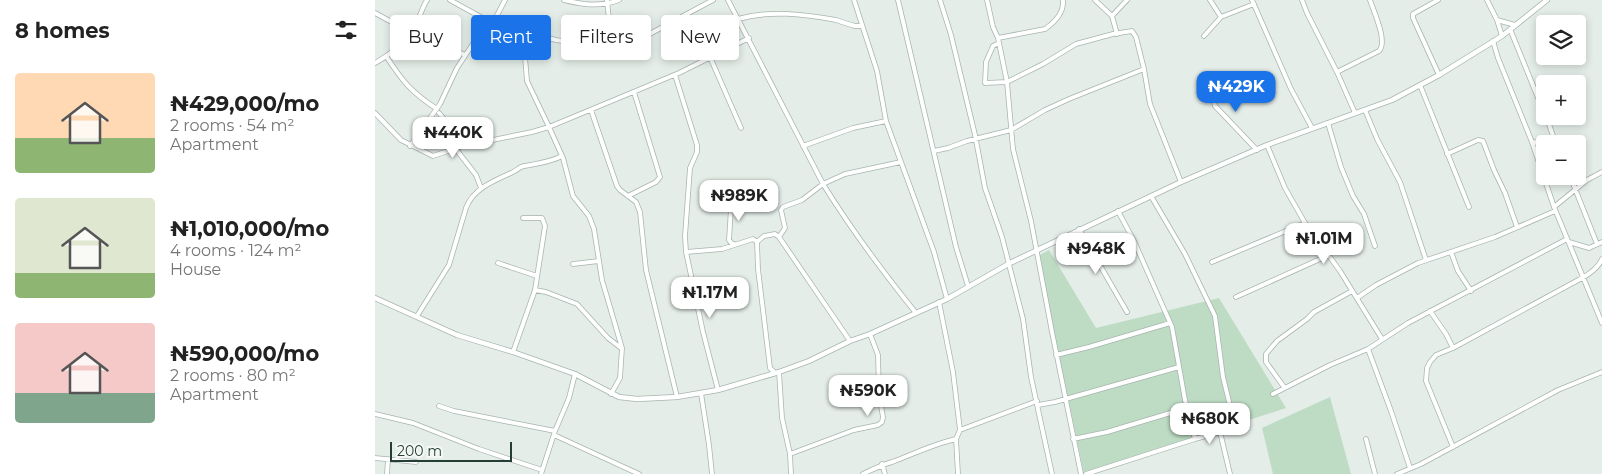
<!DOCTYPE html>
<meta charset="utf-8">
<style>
body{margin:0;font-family:Montserrat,sans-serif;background:#f2f2f2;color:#222;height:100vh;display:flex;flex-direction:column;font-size:19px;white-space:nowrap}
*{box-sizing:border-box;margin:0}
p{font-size:16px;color:#767676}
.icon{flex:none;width:28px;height:28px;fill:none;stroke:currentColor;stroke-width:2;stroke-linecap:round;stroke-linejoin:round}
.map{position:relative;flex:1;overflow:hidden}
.panel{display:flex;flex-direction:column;background:#fff;width:375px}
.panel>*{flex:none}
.top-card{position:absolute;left:15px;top:15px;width:475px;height:45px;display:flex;gap:10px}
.tools{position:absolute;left:1161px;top:15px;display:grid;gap:10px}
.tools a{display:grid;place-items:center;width:50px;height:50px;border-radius:5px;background:#fff;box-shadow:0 2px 8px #0003;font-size:25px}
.scale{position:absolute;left:15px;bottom:12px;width:122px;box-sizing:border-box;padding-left:5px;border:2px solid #243d35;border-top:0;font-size:14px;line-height:18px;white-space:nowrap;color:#243d35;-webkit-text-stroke:4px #f4f9f6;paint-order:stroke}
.price{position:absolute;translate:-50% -42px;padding:0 11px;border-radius:10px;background:#fff;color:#222;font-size:16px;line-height:32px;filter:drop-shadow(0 1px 2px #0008)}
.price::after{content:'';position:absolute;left:50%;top:30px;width:15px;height:11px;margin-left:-8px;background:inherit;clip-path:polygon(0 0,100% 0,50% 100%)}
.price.active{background:#1a73e8;color:#fff}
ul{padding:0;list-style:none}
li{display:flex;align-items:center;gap:15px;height:125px;padding:0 15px}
li span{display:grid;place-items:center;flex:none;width:140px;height:100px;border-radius:5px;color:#555}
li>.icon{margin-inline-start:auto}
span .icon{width:60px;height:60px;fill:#fffc;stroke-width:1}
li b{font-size:21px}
h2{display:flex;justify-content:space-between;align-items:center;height:60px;padding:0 15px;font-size:21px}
.pill{padding:0 18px;border-radius:5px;background:#fff;box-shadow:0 2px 8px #0003;font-size:18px;line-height:45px}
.pill.active{background:#1a73e8;color:#fff}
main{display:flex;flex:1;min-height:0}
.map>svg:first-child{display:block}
.green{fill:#bedcc4}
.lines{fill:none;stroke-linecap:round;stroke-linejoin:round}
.minor-casing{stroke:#a7b5af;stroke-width:5.5}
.tertiary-casing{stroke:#a7b5af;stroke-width:6}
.minor{stroke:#fff;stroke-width:4}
.tertiary{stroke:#fff;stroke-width:4.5}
</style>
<main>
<section class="panel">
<h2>8 homes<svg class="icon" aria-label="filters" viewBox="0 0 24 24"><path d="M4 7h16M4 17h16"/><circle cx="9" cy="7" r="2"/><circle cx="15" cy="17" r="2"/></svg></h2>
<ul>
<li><span style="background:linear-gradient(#ffd9b3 65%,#8fb573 0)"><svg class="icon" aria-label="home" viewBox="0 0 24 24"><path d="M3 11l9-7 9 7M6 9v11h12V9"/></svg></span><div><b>₦429,000/mo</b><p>2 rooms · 54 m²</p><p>Apartment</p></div></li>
<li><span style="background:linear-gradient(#dfe7d0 75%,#8fb573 0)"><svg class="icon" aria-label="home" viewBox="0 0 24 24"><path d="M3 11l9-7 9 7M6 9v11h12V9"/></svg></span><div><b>₦1,010,000/mo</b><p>4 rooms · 124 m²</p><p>House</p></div></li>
<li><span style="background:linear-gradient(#f6c9c9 70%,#7fa58c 0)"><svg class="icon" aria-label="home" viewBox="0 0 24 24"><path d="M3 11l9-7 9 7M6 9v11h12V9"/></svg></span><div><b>₦590,000/mo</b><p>2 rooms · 80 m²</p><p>Apartment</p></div></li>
</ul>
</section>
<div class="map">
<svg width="1227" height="474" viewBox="0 0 1227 474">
<rect width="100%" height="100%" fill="#e4ede8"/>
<path class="green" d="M 674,250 L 721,328 L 844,298 L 911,408 L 709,474 L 663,256 Z
M 955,397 L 976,474 L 898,474 L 887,428 Z"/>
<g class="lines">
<g class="minor-casing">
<path id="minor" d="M 75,0 L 113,21 L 145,31 L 181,40 L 237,49 L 250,46 L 269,37 L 338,0
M 189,0 C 209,5 225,7 244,0
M 232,0 L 237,49
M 353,0 L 448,184 C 476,229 507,271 541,313
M 479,0 L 502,71 L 511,121 L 559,252 L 572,299
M 523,0 L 581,247 L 593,286
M 565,0 L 576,35 L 600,135 L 610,188 L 627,237 L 648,319 L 656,377 L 677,474
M 612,0 L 618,27 L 623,38 L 632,82 L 638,149 L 656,221 L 677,332 L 706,474
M 720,0 L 737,16
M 835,0 L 846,17
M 877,0 L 916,89 L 937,128
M 927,0 L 932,13 L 962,72 L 980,113
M 1063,0 L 1038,14 L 1038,18 L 1064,75
M 1112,0 L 1122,20 L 1127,36
M 0,13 L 35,32 L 54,38 L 90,55
M 363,19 C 395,10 429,14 461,20 C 467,22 473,24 480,26 L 487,26
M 1122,20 L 1140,25
M 118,23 L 130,0
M 1135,29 L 1170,115
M 742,34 L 737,16 L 752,0
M 829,36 L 846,17 L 879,4
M 623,38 L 670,29 C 680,22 689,12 688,0
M 1118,41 L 1123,58 L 1157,142 L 1179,207 L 1227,323
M 624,43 L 618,46 L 611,62 L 610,83 L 632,82 L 668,64 L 701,44 L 738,34 L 757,31 L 761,37 L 769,69 L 775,104 L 806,182
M 11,56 C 28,82 36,92 62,109
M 335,57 L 366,128
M 0,63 C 17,54 30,42 40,25 C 45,17 47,8 52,0
M 962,72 L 1004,51 C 1013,42 999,12 995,0
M 300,75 L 322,145 L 322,152 L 315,168 L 310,236 L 311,252 L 328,332 L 343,390
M 833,80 L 840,106 L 882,150
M 1045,85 L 1094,207
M 216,110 L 242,186 L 245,190 L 261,202 L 265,212 L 271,270 L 302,397
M 990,110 L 1002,139 L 1025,182 L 1051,260
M 0,113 L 26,140 L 58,156 L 88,146 L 157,132 L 174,127 L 152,81 L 150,57 L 145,31
M 64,113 L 88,141 L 88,146
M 953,123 L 966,167 L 978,196 L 989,214 L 1000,246
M 1157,142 L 1181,144 L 1171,116
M 892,145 L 910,188 L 930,223 L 965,271 L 1007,339
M 35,146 L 65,104 L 82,68 L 113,21
M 428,146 L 478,128 L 511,121
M 80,148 L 101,175 L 106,188
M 559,151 L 573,148 L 592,141 L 636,130 L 670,110 L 694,99 L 769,69
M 1072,154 L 1103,140 L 1108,141 L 1119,170 L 1130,193 L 1142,227
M 1195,176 L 1222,244
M 253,196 L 281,182 L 285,177 L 259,92
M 776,196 L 810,254 L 840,316 L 848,377 L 860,426 L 845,432 L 855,474
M 1179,207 L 1212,180 L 1227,172
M 356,208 L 354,240 L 357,244 L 359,244
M 704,229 L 752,312
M 404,237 L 410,228 L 406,210 L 408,207 L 427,200 L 448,184 L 470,174 L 526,162
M 382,242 L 389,236 L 400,234 L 404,237 L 475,341
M 382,242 L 383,269 L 395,368 L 400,373
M 1194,242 L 1214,248 L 1227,242
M 311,252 L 347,249 L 378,239 L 382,242
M 1076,252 L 1083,271 L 1096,291
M 837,262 L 930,223
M 123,263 L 162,276
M 198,264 L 224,261
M 160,290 L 171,292 L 202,304 L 233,338 L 246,348
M 861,297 L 954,255
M 982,298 L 1001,285 L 1043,263 L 1120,237 L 1180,211
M 564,302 L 578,372 L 585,430 L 581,439 L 583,474
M 1055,311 L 1071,334 L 1078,348 L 1061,355 L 1055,362 L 1052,368 L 1051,381 L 1078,447
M 42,316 L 74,265 L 91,208 C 98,189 118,181 136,173 C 141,171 144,167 149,166 C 161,164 176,162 187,156
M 1078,348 L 1207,278 C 1216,273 1223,268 1227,259
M 138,352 L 160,290 L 170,226 L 167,218 L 148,218
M 681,355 L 714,347 L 795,323
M 404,372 L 407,418 L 415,454 L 416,474
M 909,387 L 891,362 L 891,354 L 902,341 L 932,319 L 939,312 L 977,291
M 326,393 L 334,445 L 337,474
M 236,394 L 245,378 L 247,348 L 227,280 L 219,229 L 214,216 L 198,196 L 188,158 L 174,127 L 304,73 L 374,38
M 898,394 L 955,365 L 993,349
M 663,405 L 680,402 L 804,367
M 64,406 L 79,411 L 180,431
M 0,414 L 38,423 L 104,449 L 167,470
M 585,430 L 662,401
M 179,435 L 264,474
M 698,439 L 732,432 L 812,408
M 820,439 L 845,432
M 991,439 L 1000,474
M 415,454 L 479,430 L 503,425 L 507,422 L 508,417 L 504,394 L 503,355 L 495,334
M 0,458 L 41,462
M 507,464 L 510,474
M 1035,468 L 1016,411 L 993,349 L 1033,323 L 1192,239
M 12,474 L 13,459
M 166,474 L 180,431 L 194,398 L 200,374
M 488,474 C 498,469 507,465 517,462 C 539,454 558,444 581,439
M 711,474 L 820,439 L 810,400 L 797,327 L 759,241 L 743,211
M 1022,474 L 1046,464 L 1183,390 L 1227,372"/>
</g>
<g class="tertiary-casing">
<path id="tertiary" d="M 0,298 L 82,335 L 138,352 L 200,374 L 244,397 L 262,399 L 302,397 L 343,390 L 404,372 L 434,361 L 475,341 L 495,334 L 572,299 L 635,263 L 806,182 L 892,145 L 1017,100 L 1064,75 L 1127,36 L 1172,0"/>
</g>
<use href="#minor" class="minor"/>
<use href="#tertiary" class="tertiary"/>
</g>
</svg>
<div class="tools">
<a><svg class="icon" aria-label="layers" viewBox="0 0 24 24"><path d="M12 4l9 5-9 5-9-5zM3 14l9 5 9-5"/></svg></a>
<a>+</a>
<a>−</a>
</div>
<div class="scale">200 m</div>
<b class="price active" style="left:861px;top:113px">₦429K</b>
<b class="price" style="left:78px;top:159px">₦440K</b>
<b class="price" style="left:364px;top:222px">₦989K</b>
<b class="price" style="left:949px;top:265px">₦1.01M</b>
<b class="price" style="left:721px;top:275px">₦948K</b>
<b class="price" style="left:335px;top:319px">₦1.17M</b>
<b class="price" style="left:493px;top:417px">₦590K</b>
<b class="price" style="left:835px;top:445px">₦680K</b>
<div class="top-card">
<a class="pill">Buy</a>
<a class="pill active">Rent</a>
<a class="pill">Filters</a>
<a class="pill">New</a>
</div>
</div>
</main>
